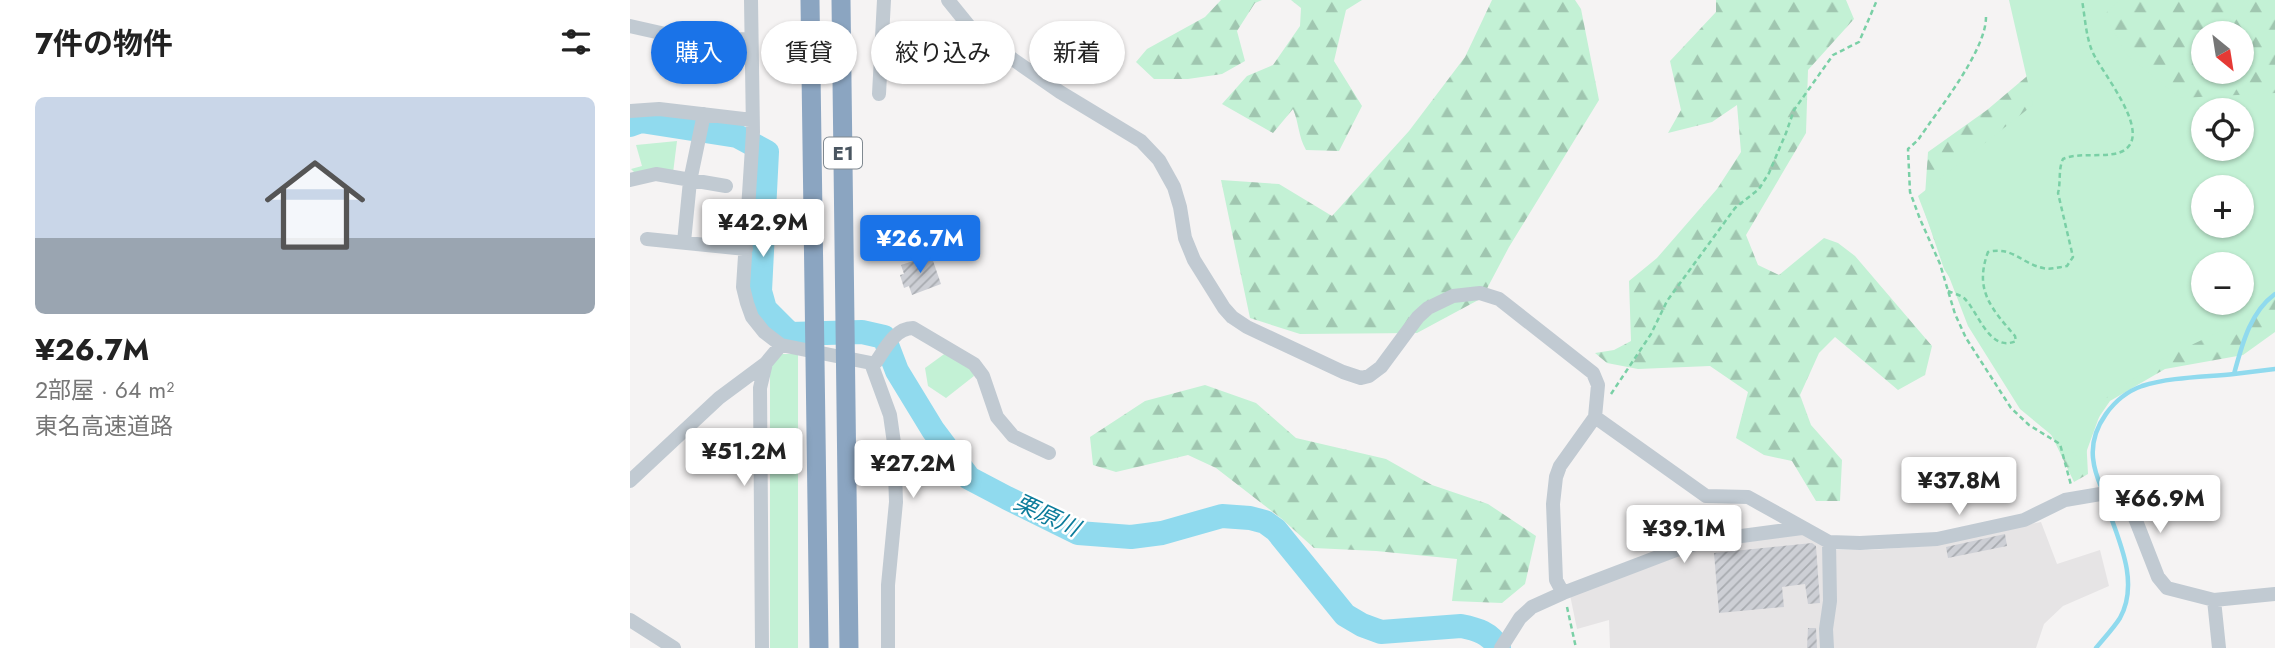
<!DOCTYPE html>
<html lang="ja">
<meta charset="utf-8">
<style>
body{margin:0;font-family:Jost,"Noto Sans JP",sans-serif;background:#f6f6f6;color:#222;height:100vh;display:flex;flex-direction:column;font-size:26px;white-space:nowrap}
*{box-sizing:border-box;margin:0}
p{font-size:23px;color:#767676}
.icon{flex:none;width:38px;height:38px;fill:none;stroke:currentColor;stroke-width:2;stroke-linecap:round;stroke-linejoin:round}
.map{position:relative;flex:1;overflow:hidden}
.details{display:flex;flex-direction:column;background:#fff;width:630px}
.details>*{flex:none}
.banner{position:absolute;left:21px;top:21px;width:665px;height:63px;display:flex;gap:14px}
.needle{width:46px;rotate:150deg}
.fabs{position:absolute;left:1561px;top:21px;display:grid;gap:14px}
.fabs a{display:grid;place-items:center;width:63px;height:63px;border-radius:50%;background:#fff;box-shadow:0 2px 5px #0004;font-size:35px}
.price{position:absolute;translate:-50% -60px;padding:0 16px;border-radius:7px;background:#fff;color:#222;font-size:23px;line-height:46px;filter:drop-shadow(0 2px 4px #0008)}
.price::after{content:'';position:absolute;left:50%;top:42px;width:21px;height:16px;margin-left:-10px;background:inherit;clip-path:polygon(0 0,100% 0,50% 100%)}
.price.active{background:#1a73e8;color:#fff}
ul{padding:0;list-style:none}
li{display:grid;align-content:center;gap:14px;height:371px;padding:0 35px}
li span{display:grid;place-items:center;height:217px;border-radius:10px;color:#555}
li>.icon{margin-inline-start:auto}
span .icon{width:126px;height:126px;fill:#fffc;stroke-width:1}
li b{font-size:30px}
h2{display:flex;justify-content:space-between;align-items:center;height:84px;padding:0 35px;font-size:30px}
.chip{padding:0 24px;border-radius:32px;background:#fff;box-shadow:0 2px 5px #0004;font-size:24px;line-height:63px}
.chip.active{background:#1a73e8;color:#fff}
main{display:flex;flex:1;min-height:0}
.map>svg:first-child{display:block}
.education{fill:#e6e4e5}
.forest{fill:url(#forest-firs);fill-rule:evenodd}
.park{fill:#c3f1d5;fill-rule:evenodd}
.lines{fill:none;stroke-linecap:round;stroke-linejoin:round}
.stream{stroke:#90daee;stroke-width:4.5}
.river{stroke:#90daee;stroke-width:24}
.building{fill:url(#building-hatch)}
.path{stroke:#7ad0a6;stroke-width:2.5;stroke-dasharray:5 3.5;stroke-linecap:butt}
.minor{stroke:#c1cad2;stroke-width:14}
.highway{stroke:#8ba5c1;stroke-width:19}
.labels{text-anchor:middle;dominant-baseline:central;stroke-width:5;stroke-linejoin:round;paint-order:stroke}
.shield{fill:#fff;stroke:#808990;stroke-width:2}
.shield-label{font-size:19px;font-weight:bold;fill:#4a5661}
.water-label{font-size:23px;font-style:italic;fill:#0c7c9b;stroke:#fff}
</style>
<main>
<section class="details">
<h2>7件の物件<svg class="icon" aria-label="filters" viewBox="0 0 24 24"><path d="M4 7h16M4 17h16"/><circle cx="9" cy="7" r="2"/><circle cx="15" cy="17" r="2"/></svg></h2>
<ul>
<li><span style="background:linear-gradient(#c9d6e8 65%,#9aa5b1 0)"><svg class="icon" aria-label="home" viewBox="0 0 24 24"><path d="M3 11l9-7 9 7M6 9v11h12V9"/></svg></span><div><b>¥26.7M</b><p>2部屋 · 64 m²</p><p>東名高速道路</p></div></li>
</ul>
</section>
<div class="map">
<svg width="1645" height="648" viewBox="0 0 1645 648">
<defs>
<pattern id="forest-firs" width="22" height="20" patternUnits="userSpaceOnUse" patternTransform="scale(1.75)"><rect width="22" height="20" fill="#c3f1d5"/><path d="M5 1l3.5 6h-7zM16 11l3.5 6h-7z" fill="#a0c6b0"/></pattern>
<pattern id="building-hatch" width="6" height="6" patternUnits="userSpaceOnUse" patternTransform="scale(1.75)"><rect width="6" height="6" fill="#cdcfd5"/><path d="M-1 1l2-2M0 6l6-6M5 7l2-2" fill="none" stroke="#a8abb0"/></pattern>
</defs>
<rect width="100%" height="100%" fill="#f5f3f3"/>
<path class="education" d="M 1411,522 L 1427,564 L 1470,550 L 1479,586 L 1433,606 L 1414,624 L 1406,648 L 980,648 L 979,620 L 947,629 L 940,595 L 1018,565 L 1083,545 L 1171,534 L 1204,550 L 1242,550 L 1309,545 L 1321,540 Z"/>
<path class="forest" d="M 591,0 L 632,0 L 625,3 L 607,31 L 615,61 L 592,74 L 558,79 L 524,79 L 506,62 L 517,49 L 575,17 Z
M 661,0 L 732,0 L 716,10 L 704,61 L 732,106 L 709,151 L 676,150 C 668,136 669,123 663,109 L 643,133 L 592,104 L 617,76 L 643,65 L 670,26 L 671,8 Z
M 862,0 L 945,0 L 951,9 L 969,100 L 879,247 L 852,298 L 787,333 L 670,334 L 620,318 L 591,180 L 649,184 L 702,216 L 779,131 L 835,57 Z
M 1086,0 L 1216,0 L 1224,19 L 1178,70 L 1176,133 L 1116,235 L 1128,265 L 1149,275 L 1194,238 L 1208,243 L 1225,256 L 1302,346 L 1295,375 L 1268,390 L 1205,337 L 1189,353 L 1170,395 L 1181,425 L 1212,460 L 1210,501 L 1186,501 L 1162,461 L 1134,455 L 1106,438 L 1118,392 L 1080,366 L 1008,369 L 977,363 L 965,353 L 984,350 L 1001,341 L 999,281 L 1027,258 L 1087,189 L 1111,152 L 1107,105 L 1082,122 L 1038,133 L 1051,110 L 1040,61 L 1086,12 Z
M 1468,0 L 1645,0 L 1645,332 L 1613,355 L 1535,369 L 1480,401 L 1456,436 L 1458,474 L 1444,482 L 1420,432 L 1314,269 L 1294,210 L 1298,152 L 1357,110 L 1448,33 ZM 1573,33 L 1612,33 L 1612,72 L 1573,72 ZM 1573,110 L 1612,110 L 1612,149 L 1573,149 ZM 1573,187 L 1612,187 L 1612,226 L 1573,226 ZM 1573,264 L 1612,264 L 1612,303 L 1573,303 Z
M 575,385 L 626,403 L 666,438 L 756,459 L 802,485 L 858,504 L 906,536 L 895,584 L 872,603 L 822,601 L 827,559 L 746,551 L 684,548 L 652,519 L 586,468 L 558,455 L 486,472 L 463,465 L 460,437 L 515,401 Z"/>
<path class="park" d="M 1379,0 L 1490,0 L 1474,15 L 1498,56 L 1550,98 L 1645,93 L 1645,281 L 1597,328 L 1534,358 L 1476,398 L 1453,461 L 1390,409 L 1338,326 L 1288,196 L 1403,105 ZM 1612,110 L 1612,149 L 1573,149 L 1573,110 ZM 1573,187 L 1612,187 L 1612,226 L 1573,226 ZM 1573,264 L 1612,264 L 1612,303 L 1573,303 Z
M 47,141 L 43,173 L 5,173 L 1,169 L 12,166 L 6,145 Z
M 317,352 L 340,366 L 344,376 L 316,398 L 298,386 L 295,368 Z
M 150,354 L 168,354 L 168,648 L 140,648 L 140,364 Z"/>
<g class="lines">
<path class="stream" d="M 1604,374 L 1645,369
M 1472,489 C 1468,480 1464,468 1463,458 C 1460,427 1484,396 1512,386 C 1540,377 1575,377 1604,374 C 1612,345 1620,312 1645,294
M 1466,648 C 1474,638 1483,629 1490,618 C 1511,580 1486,535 1474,498"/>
<path class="river" d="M 0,125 L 11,121 L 107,136 L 137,152 L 130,291 L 135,309 L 160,334 L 232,332 L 254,337 L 267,371 L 303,430 L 339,478 L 377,498 L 448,533 L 501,537 L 532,533 L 592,516 L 620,518 L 635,522 L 646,530 L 715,615 L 732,625 L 751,632 L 831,626 C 847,629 860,633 869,648"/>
</g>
<path class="building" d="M 301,255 L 311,284 L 282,295 L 279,286 L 274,288 L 270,275 L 274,274 L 271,265 Z
M 1375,534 L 1377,546 L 1318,558 L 1316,547 Z
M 1182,543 L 1186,546 L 1190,603 L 1178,604 L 1175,584 L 1152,587 L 1154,607 L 1089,613 L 1084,553 Z
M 1178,628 L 1186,628 L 1187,648 L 1177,648 Z"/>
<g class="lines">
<path class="path" d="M 1356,17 C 1356,51 1308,110 1288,140 L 1278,149 L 1280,192 L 1290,219 L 1310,264 L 1325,314 L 1336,338 L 1381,408 L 1399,425 L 1430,444 L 1441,485
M 1318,291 C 1323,293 1330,295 1334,298 C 1348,311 1359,353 1386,341 L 1385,336 C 1361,308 1344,290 1358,252 C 1383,246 1392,264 1413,268 C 1421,270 1429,267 1437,266 L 1443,257 L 1428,193 C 1431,182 1428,170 1433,159 C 1450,151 1483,160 1496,149 C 1520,130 1473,74 1463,53 C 1456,38 1455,17 1452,0
M 981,394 L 1021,334 L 1037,301 L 1105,208 L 1129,189 L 1139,173 L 1156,133 L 1164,110 L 1203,55 L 1229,42 L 1247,0
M 937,607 L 946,648"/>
<path class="minor" d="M 121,0 L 123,132 L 113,287 L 117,303 L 122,317 L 134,332 L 151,345 L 241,363 L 246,362 C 255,349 265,328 283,328 L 344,364 L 353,376 L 367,417 L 383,436 L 419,453
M 318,0 L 339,26 L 358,42 L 430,92 L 511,141 L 529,160 L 544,187 L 550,207 L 555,238 L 564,260 L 594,308 L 602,317 L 617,327 L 713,372 L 731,378 L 739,376 L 751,367 L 788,317 L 798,308 L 823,296 L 850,293 L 869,299 L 963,373 L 968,385 L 965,417 L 930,466 L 926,477 L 923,504 L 926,580 L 933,593
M 0,26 L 62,40 L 121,39
M 249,94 L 254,0
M 0,111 L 29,109 L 122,120
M 0,180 L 26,174 L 96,186
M 17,239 L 116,249
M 54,242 L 60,181 L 74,114
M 241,363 L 260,415 L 264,443 L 266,502 L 258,585 L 258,648
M 965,417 L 1076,496 L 1118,497 L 1199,542 L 1230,543 L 1307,539 L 1394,520 L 1435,500 L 1494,490 L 1528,577 L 1537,588 L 1584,600 L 1645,594
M 0,481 L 89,398 L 136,363
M 1584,600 L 1589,648
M 0,620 L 44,648
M 132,648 L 130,388 L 136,363 L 151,345
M 871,648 L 890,618 L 902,607 L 933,593 L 1046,550 L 1074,541 L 1172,528
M 1197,648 L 1196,629 L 1200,601 L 1199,542"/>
<path class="highway" d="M 180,0 L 189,648
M 211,0 L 219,648"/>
</g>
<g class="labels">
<rect class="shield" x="194" y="137.5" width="38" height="31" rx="5"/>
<g class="shield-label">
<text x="213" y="153">E1</text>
</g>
<g class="water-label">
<text transform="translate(417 515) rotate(25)">栗原川</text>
</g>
</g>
</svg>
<div class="fabs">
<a><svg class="needle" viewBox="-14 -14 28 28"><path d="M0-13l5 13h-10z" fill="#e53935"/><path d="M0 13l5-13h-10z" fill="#767676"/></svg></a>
<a><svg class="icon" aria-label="locate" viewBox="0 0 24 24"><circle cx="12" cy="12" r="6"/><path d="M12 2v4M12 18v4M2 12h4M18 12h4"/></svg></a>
<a>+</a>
<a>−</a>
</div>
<b class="price" style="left:133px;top:259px">¥42.9M</b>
<b class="price active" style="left:290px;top:275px">¥26.7M</b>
<b class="price" style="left:114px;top:488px">¥51.2M</b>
<b class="price" style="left:283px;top:500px">¥27.2M</b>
<b class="price" style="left:1329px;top:517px">¥37.8M</b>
<b class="price" style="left:1530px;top:535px">¥66.9M</b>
<b class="price" style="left:1054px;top:565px">¥39.1M</b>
<div class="banner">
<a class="chip active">購入</a>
<a class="chip">賃貸</a>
<a class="chip">絞り込み</a>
<a class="chip">新着</a>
</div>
</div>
</main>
